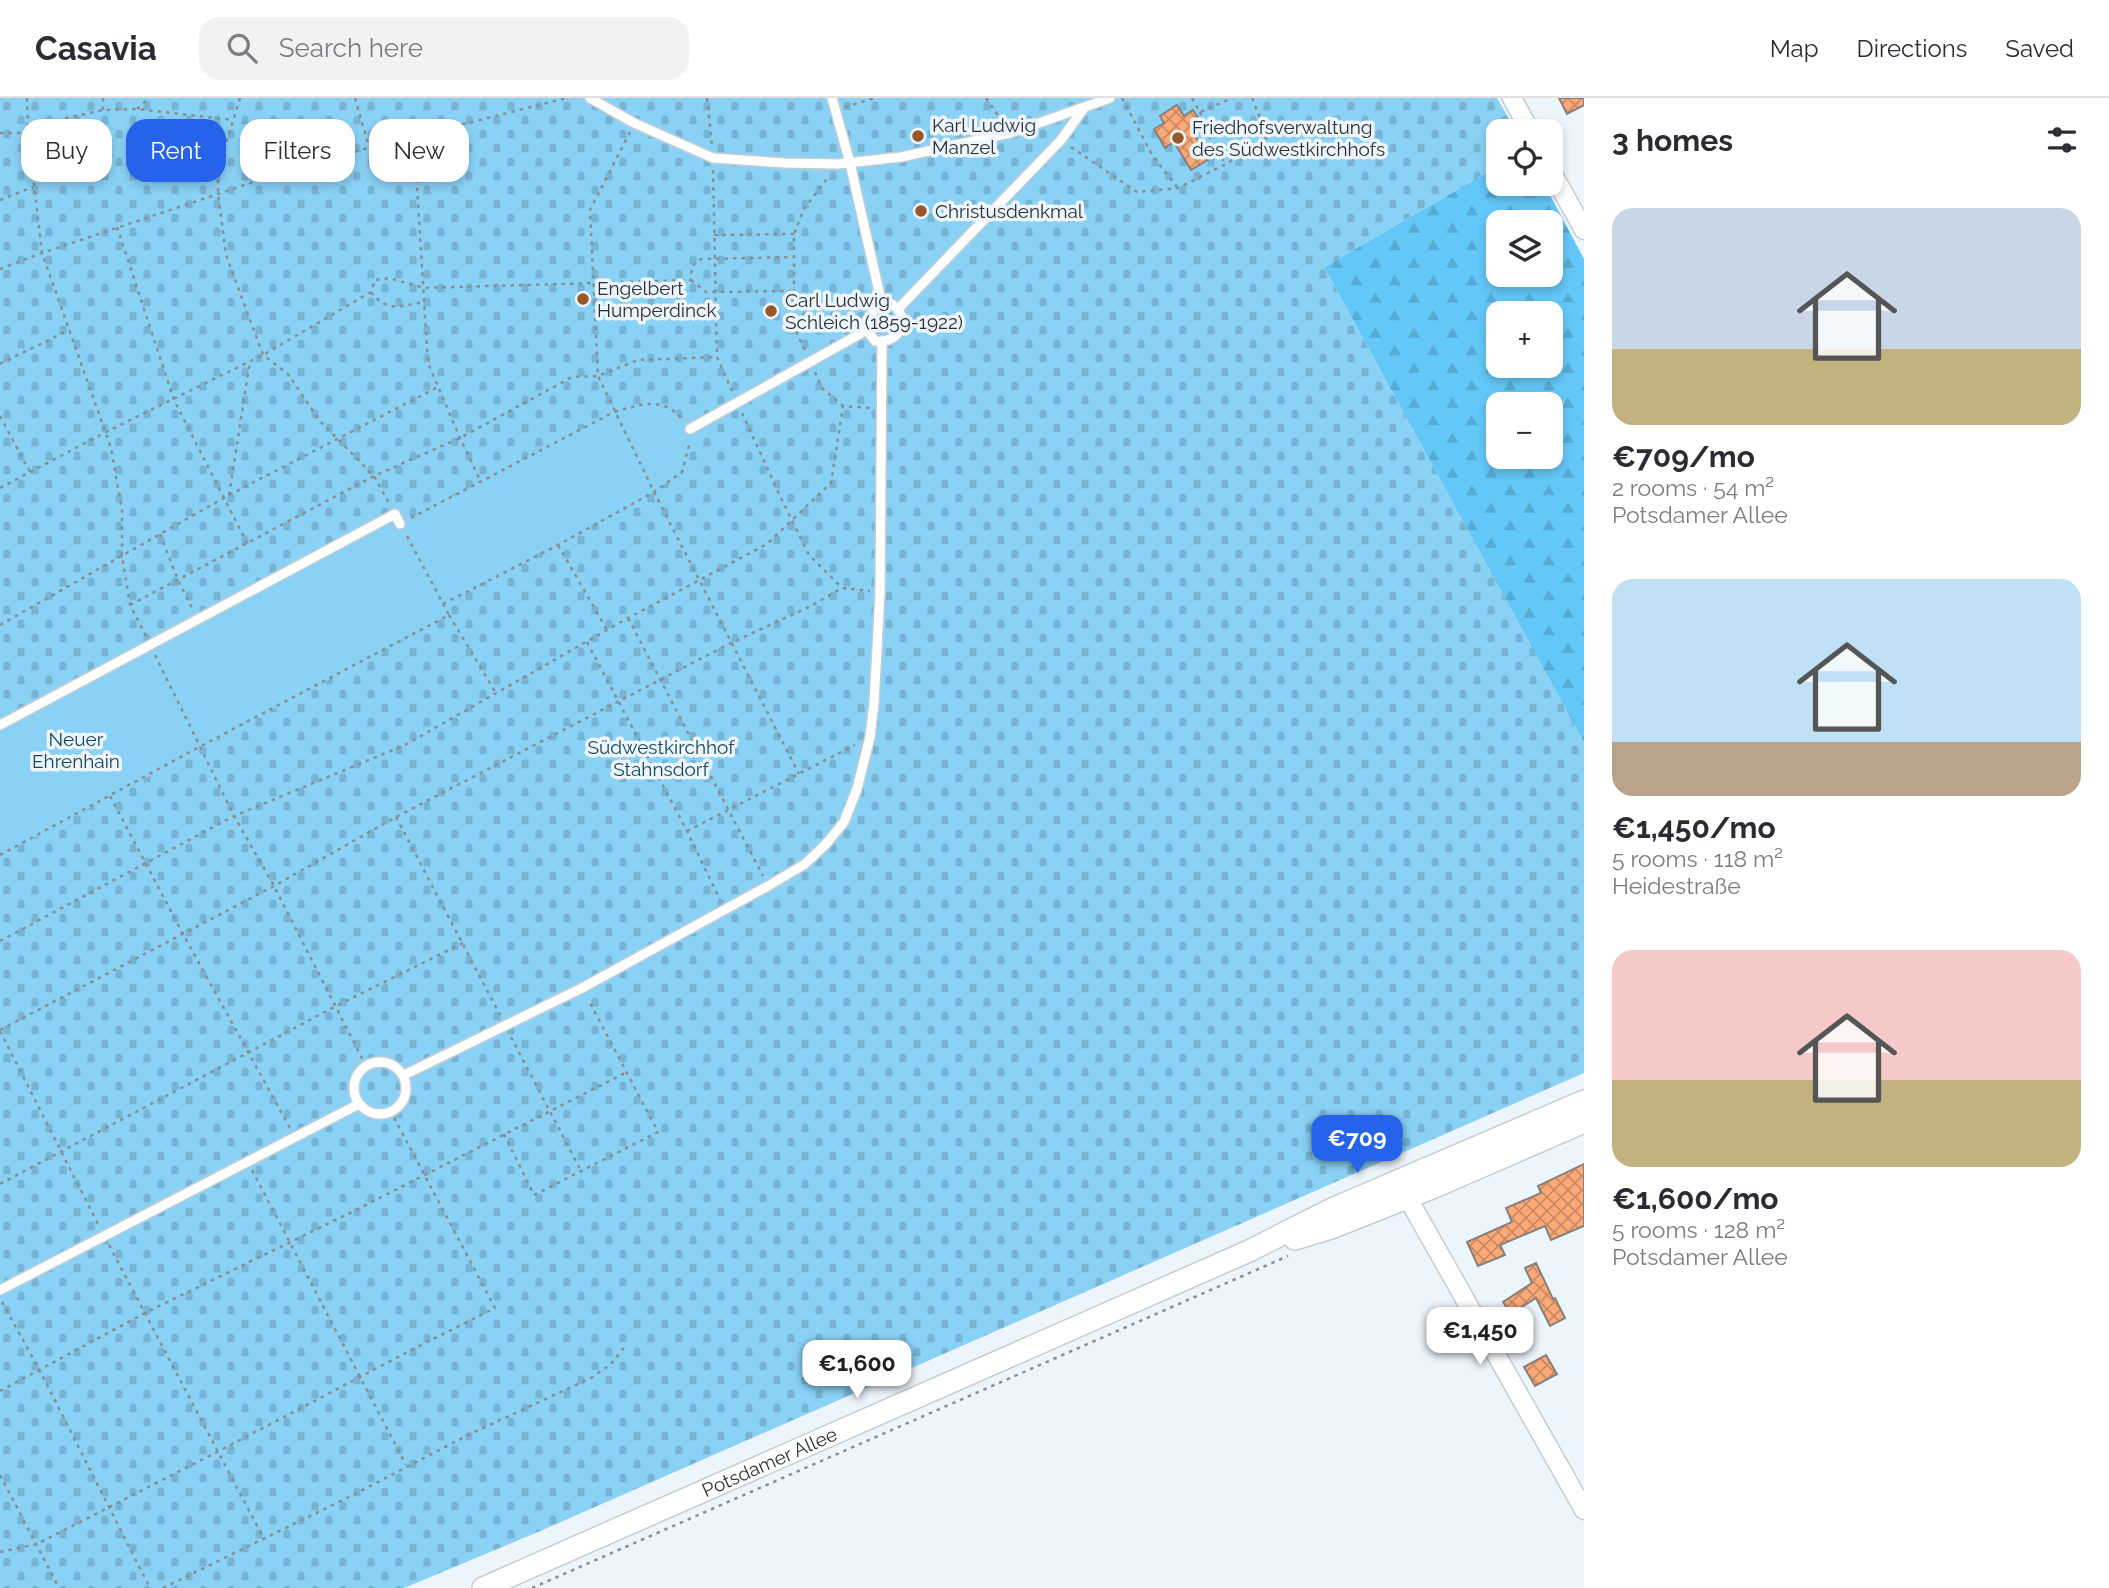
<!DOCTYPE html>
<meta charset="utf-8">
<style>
body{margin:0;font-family:Raleway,sans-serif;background:#f2f2f3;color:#2b2b33;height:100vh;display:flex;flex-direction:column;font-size:26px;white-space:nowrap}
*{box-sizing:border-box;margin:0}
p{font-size:23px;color:#7c7c81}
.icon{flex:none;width:38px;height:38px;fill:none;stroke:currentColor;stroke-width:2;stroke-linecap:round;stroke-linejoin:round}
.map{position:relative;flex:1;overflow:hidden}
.drawer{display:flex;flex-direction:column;background:#fff;width:525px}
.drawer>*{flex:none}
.banner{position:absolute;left:21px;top:21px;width:665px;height:63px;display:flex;gap:14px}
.fabs{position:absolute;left:1486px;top:21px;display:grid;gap:14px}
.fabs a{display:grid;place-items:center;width:77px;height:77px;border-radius:14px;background:#fff;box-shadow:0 4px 10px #0003;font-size:35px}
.price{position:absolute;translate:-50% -60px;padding:0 16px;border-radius:14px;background:#fff;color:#222;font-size:23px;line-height:46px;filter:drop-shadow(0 2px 4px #0008)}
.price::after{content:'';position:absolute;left:50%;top:42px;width:21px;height:16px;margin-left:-10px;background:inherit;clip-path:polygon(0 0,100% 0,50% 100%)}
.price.active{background:#2563eb;color:#fff}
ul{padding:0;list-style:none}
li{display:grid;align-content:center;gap:14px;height:371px;padding:0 28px}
li span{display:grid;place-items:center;height:217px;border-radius:21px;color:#555}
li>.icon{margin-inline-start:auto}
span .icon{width:126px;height:126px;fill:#fffc;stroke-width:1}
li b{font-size:30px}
h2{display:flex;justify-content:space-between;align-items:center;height:84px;padding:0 28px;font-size:30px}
.tag{padding:0 24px;border-radius:21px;background:#fff;box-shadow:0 4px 10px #0003;font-size:24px;line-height:63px}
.tag.active{background:#2563eb;color:#fff}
header{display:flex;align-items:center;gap:42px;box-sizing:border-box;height:98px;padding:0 35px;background:#fff;border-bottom:2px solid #e1e1e2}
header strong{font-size:33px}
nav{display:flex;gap:38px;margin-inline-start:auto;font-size:24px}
.search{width:490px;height:63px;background:#f2f2f3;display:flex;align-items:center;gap:18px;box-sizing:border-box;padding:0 24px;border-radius:21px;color:#7c7c81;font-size:26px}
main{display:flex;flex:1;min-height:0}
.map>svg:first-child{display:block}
.forest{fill:url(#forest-firs);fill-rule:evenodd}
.cemetery{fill:url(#cemetery-stones)}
.park{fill:#8ad1f6}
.building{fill:url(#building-cross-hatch);stroke:#88807b;stroke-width:2}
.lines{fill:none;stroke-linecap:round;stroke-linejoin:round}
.service-casing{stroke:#c3cdd2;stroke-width:12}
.minor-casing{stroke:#c3cdd2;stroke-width:21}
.tertiary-casing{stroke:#c3cdd2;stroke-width:24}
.path{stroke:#888e92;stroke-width:2.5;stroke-dasharray:3.5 5;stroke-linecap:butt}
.service{stroke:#fff;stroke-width:9}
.minor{stroke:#fff;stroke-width:18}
.tertiary{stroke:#fff;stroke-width:21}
.poi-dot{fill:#9a5628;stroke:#ecf5fb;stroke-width:2.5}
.labels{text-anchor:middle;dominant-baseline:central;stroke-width:7;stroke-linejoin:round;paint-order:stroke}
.poi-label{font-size:19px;fill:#2d3032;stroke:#ecf5fb;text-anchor:start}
.park-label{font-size:19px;fill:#1b465a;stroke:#ecf5fb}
.street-label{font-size:19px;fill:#2d3032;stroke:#ecf5fb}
</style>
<header>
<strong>Casavia</strong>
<div class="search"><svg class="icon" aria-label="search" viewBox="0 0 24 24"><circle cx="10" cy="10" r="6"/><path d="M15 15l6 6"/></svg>Search here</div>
<nav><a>Map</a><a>Directions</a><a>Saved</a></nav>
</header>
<main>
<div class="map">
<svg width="1584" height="1490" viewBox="0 0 1584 1490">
<defs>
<pattern id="forest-firs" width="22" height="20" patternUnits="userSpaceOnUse" patternTransform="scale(1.75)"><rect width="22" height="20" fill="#63c7f7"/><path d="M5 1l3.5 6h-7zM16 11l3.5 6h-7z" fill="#56abd4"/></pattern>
<pattern id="cemetery-stones" width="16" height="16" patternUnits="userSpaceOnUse" patternTransform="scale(1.75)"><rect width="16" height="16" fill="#8ad1f6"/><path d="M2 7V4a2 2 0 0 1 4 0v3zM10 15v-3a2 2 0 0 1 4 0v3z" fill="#77b4d3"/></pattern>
<pattern id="building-cross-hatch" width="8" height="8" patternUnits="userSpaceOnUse" patternTransform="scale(1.75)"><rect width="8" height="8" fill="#fba977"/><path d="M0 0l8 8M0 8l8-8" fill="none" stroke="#cc8a62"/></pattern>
</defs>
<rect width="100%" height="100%" fill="#ecf5fb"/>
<path class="forest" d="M 1498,68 L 1498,86 L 1544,86 L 1584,161 L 1584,645 L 1324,169 ZM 1498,124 L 1550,124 L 1550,177 L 1498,177 ZM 1498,215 L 1550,215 L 1550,268 L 1498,268 ZM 1498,306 L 1550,306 L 1550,359 L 1498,359 Z"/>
<path class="cemetery" d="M 0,0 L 1497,0 L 1516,33 L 1498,33 L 1498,68 L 1324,169 L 1584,645 L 1584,975 L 538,1434 L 404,1490 L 0,1490 Z"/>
<path class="park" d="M 650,304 C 668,309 678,316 690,331 L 688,355 L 682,374 L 654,394 L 443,506 L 449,517 L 0,758 L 0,627 L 395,416 L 400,426 L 614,314 Z"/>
<path class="building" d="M 1559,0 L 1584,0 L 1584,7 L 1567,16 Z
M 1177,7 L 1184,18 L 1193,12 L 1204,29 L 1194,36 L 1209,61 L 1191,72 L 1174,44 L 1165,50 L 1154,31 L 1164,25 L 1160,18 Z
M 1584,1066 L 1584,1128 L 1551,1142 L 1545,1128 L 1500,1147 L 1505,1157 L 1478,1168 L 1467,1144 L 1512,1124 L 1506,1110 L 1541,1095 L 1538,1088 Z
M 1536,1165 L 1553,1201 L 1555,1200 L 1565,1220 L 1550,1228 L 1536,1200 L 1511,1216 L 1503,1204 L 1532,1185 L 1525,1170 Z
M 1546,1257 L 1557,1276 L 1535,1288 L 1524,1269 Z"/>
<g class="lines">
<g class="service-casing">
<path id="service" d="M 590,0 L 634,25 L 713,60 L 785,65 L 838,66 L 901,59 L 1010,35 L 1110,0
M 832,0 L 850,65 L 882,207
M 888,204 C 913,216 902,247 875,243 L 867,232 L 866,224 L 874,212 Z
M 898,211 L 1061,42 L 1084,10
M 690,331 L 867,232
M 0,627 L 395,416 L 400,426
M354 990a26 26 0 1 1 52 0a26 26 0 1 1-52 0Z
M 404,977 L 582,890 L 768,788 L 805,766 L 826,746 L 844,724 L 857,691 L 870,639 L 874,605 L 880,495 L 882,244
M 0,1192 L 359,1006"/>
</g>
<g class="minor-casing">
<path id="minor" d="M 1512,0 L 1530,33
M 1550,71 L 1584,132
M 1401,1088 L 1584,1412"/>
</g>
<g class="tertiary-casing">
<g id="tertiary">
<path d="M 1295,1141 L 1331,1130 L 1432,1090 L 1584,1024"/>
<path id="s1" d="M 483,1490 L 1249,1153 L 1332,1111 L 1584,1003"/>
</g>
</g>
<path class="path" d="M 27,0 L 28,35 L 42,155 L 111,350 L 122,412 L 122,457 L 130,507 L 146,538
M 240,0 L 218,71 L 218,96 L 226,157 L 263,257 L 288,276 L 319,322 L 374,378 L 390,407
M 355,0 L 369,49
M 707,0 L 712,48
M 986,0 L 1004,26
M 1122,0 L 1152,57 L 1177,89
M 1192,0 L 1200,14 L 1232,0
M 845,9 L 875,0
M 137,11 L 149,0
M 103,12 L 103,0
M 1200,14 L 1211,42 L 1225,65
M 630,34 L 590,112 L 598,278 L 654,394 L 799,676
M 0,35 L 28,35 L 62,21 L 103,12 L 137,11 L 233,22
M 411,39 L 416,74 L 428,265 L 460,340 L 481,384
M 1071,49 L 1137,94 L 1178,90 L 1226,66 L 1268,39 L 1252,0
M 713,72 L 717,259 L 732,293
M 0,102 L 33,89
M 117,129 L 174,302 L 247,445
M 714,137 L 794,136
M 0,171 L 42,155 L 313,64 L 567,0
M 691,182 L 706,194 L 794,193
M 371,194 C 387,215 400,208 424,204
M 805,252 L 797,236 L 794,193 L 794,136 L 804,111 L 829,78
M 0,266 L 69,232
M 815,274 L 822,290 L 843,308 L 871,310
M 742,315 L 780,398 L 809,457 L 842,490
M 0,318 L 30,374
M 0,390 L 106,334 L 263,257 L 371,194 L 375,182 L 389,180 L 424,190 L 691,182 L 692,168 L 701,161 L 795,159
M 229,397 L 250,263
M 411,420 L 614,314 C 641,307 662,297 683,322
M 160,436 L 178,482 L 192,510
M 558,447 L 607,532
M 443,506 L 558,447 L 654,394 L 682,374 L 690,344
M 130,507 L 374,378 L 460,340 L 572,279 L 598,278 L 638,262 L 717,259
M 449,517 L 496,595
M 628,520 L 763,778
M 0,527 L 229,397 L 438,289
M 587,544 L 687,733 L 720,802
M 155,557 L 234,718 L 274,788 L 366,968
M 110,698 L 183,836 L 290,1030
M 396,719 L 500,917
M 687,733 L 855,647
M 0,757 L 201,648 L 449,517 L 406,436
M 0,843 L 234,718 L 405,647 L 628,520 L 767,446 L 831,385 L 843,308
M 0,932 L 274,788 L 396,719 L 731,545 L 809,509 L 842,490 L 870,493
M 0,933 L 99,1128
M 511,939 L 581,1073
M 504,1036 L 534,1097 L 658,1034 L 588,901
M 252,1072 L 406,1367
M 0,1086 L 336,908 L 463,845
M 109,1147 L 264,1441
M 2,1204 L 39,1271 L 150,1490
M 0,1293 L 145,1215 L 350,1115 L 627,974
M 0,1377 L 59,1490
M 0,1454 L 37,1446 L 219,1353 L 423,1246 L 495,1210 L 391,1014
M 163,1490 L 349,1399 L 470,1336 L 591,1280 L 611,1266 L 627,1246
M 532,1490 L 1288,1158"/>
<use href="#service" class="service"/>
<use href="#minor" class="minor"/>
<use href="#tertiary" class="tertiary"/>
</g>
<g class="poi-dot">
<circle cx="918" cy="38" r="7"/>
<circle cx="1178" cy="40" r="7"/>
<circle cx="921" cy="113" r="7"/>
<circle cx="583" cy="201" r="7"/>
<circle cx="771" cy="213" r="7"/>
</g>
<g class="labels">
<g class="poi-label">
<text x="932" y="27">Karl Ludwig<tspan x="932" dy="22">Manzel</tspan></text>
<text x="1192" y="29">Friedhofsverwaltung<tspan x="1192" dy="22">des Südwestkirchhofs</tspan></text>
<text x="935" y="113">Christusdenkmal</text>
<text x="597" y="190">Engelbert<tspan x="597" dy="22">Humperdinck</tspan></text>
<text x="785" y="202">Carl Ludwig<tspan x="785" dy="22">Schleich (1859-1922)</tspan></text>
</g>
<g class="park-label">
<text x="76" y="641">Neuer<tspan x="76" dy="22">Ehrenhain</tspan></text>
<text x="661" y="649">Südwestkirchhof<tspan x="661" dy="22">Stahnsdorf</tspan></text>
</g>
<g class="street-label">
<text stroke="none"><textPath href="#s1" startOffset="313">Potsdamer Allee</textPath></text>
</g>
</g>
</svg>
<div class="fabs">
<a><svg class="icon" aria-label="locate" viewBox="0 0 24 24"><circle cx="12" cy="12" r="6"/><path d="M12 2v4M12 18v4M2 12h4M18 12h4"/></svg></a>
<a><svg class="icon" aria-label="layers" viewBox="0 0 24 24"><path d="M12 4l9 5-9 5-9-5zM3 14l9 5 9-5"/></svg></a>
<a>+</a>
<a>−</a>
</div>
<b class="price active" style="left:1357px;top:1077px">€709</b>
<b class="price" style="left:1480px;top:1269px">€1,450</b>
<b class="price" style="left:857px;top:1302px">€1,600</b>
<div class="banner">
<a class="tag">Buy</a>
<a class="tag active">Rent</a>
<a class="tag">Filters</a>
<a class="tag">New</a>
</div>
</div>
<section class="drawer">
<h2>3 homes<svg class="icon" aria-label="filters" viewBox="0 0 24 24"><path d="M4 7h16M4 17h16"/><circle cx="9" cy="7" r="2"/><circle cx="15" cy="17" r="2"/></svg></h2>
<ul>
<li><span style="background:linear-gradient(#c9d6e8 65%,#c2b280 0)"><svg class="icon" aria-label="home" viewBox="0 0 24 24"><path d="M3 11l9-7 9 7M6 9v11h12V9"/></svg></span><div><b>€709/mo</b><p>2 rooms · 54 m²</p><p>Potsdamer Allee</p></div></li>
<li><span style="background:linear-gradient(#bfe0f5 75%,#b9a48a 0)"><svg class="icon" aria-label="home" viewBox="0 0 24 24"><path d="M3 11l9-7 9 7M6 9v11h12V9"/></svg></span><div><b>€1,450/mo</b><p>5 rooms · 118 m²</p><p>Heidestraße</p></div></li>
<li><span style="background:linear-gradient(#f6c9c9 60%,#c2b280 0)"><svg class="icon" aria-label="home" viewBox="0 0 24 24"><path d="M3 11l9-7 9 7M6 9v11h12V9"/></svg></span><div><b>€1,600/mo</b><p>5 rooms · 128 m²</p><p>Potsdamer Allee</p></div></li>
</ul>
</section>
</main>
